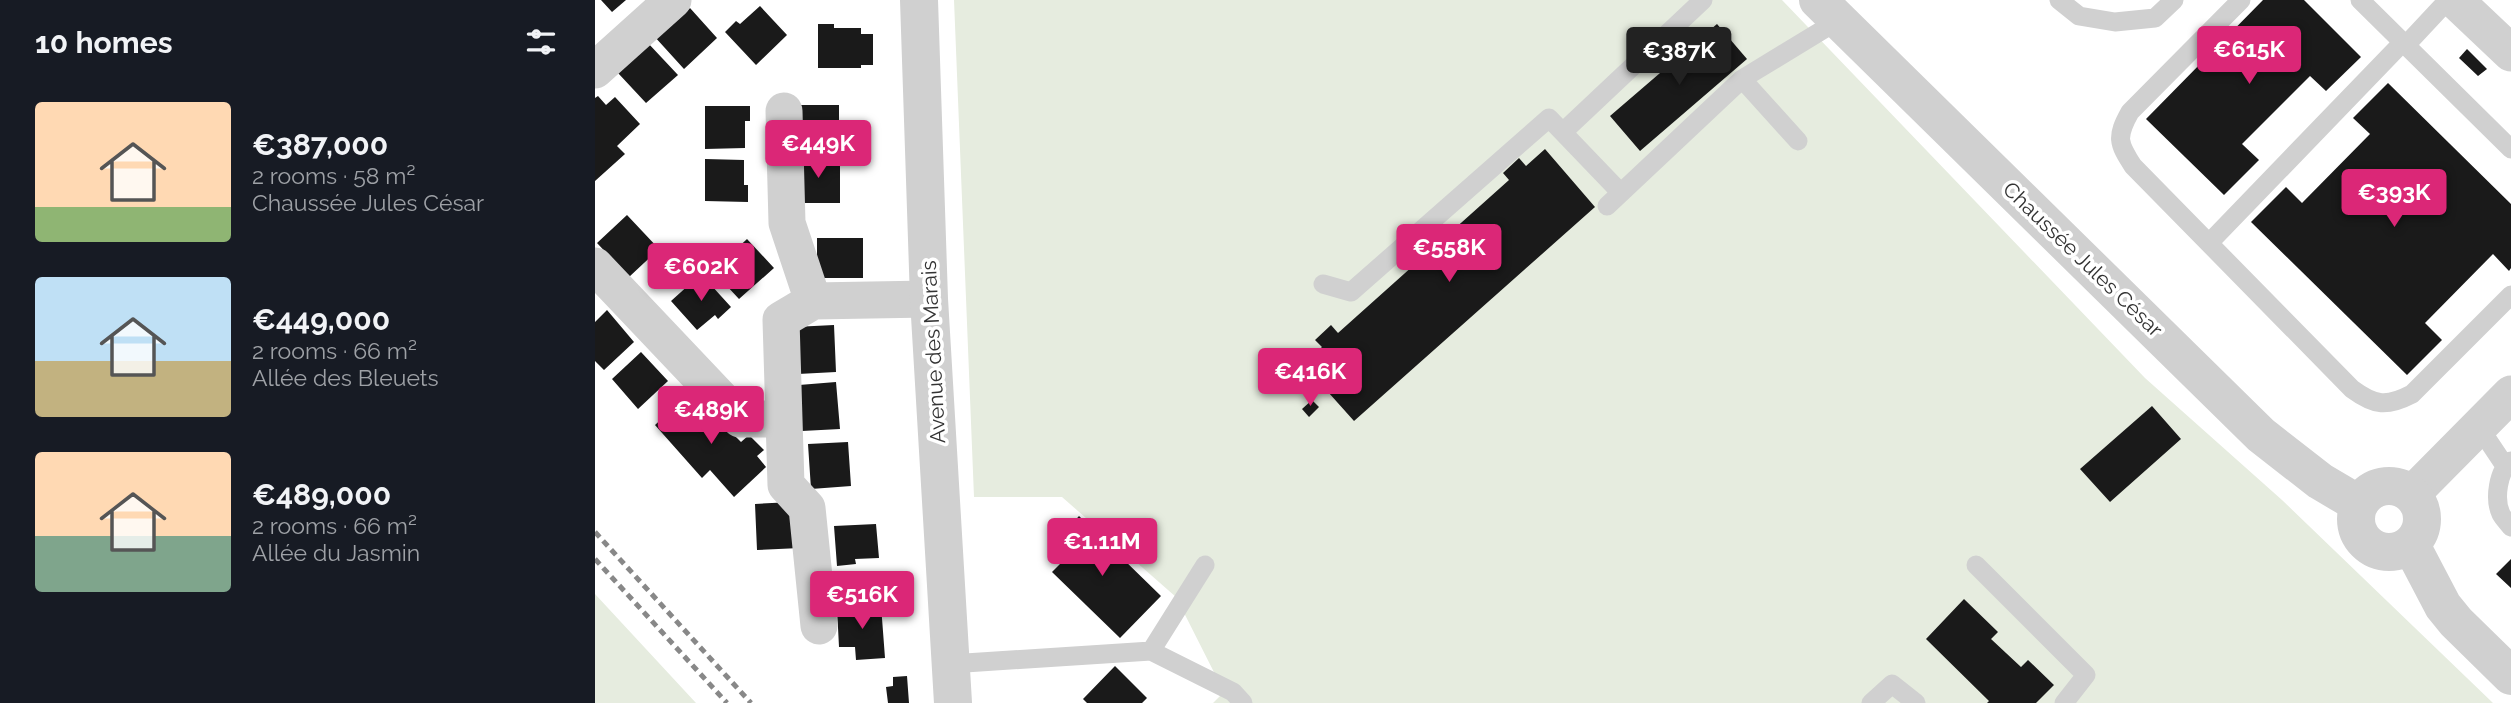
<!DOCTYPE html>
<meta charset="utf-8">
<style>
body{margin:0;font-family:Raleway,sans-serif;background:#242831;color:#f1f3f6;height:100vh;display:flex;flex-direction:column;font-size:26px;white-space:nowrap}
*{box-sizing:border-box;margin:0}
p{font-size:23px;color:#9ea1a6}
.icon{flex:none;width:38px;height:38px;fill:none;stroke:currentColor;stroke-width:2;stroke-linecap:round;stroke-linejoin:round}
.map{position:relative;flex:1;overflow:hidden}
.sheet{display:flex;flex-direction:column;background:#171b24;width:595px}
.sheet>*{flex:none}
.price{position:absolute;translate:-50% -60px;padding:0 16px;border-radius:7px;background:#db2777;color:#fff;font-size:23px;line-height:46px;filter:drop-shadow(0 2px 4px #0008)}
.price::after{content:'';position:absolute;left:50%;top:42px;width:21px;height:16px;margin-left:-10px;background:inherit;clip-path:polygon(0 0,100% 0,50% 100%)}
.price.current{background:#222;color:#fff}
ul{padding:0;list-style:none}
li{display:flex;align-items:center;gap:21px;height:175px;padding:0 35px}
li span{display:grid;place-items:center;flex:none;width:196px;height:140px;border-radius:7px;color:#555}
li>.icon{margin-inline-start:auto}
span .icon{width:84px;height:84px;fill:#fffc;stroke-width:1}
li b{font-size:30px}
h2{display:flex;justify-content:space-between;align-items:center;height:84px;padding:0 35px;font-size:30px}
main{display:flex;flex:1;min-height:0}
.map>svg:first-child{display:block}
.green{fill:#e6ecdf}
.building{fill:#1a1a1a}
.lines{fill:none;stroke-linecap:round;stroke-linejoin:round}
.service{stroke:#d0d0d0;stroke-width:19}
.minor{stroke:#d0d0d0;stroke-width:37}
.tertiary{stroke:#d0d0d0;stroke-width:38}
.rail{stroke:#888;stroke-width:5;stroke-dasharray:7 5;stroke-linecap:butt}
.labels{text-anchor:middle;dominant-baseline:central;stroke-width:7;stroke-linejoin:round;paint-order:stroke}
.street-label{font-size:21px;fill:#333;stroke:#fff}
</style>
<main>
<section class="sheet">
<h2>10 homes<svg class="icon" aria-label="filters" viewBox="0 0 24 24"><path d="M4 7h16M4 17h16"/><circle cx="9" cy="7" r="2"/><circle cx="15" cy="17" r="2"/></svg></h2>
<ul>
<li><span style="background:linear-gradient(#ffd9b3 75%,#8fb573 0)"><svg class="icon" aria-label="home" viewBox="0 0 24 24"><path d="M3 11l9-7 9 7M6 9v11h12V9"/></svg></span><div><b>€387,000</b><p>2 rooms · 58 m²</p><p>Chaussée Jules César</p></div></li>
<li><span style="background:linear-gradient(#bfe0f5 60%,#c2b280 0)"><svg class="icon" aria-label="home" viewBox="0 0 24 24"><path d="M3 11l9-7 9 7M6 9v11h12V9"/></svg></span><div><b>€449,000</b><p>2 rooms · 66 m²</p><p>Allée des Bleuets</p></div></li>
<li><span style="background:linear-gradient(#ffd9b3 60%,#7fa58c 0)"><svg class="icon" aria-label="home" viewBox="0 0 24 24"><path d="M3 11l9-7 9 7M6 9v11h12V9"/></svg></span><div><b>€489,000</b><p>2 rooms · 66 m²</p><p>Allée du Jasmin</p></div></li>
</ul>
</section>
<div class="map">
<svg width="1916" height="703" viewBox="0 0 1916 703">
<rect width="100%" height="100%" fill="#fff"/>
<path class="green" d="M 359,0 L 1187,0 L 1550,378 L 1687,500 L 1898,703 L 618,703 L 629,692 L 581,597 L 467,497 L 379,497 Z
M 0,594 L 101,703 L 0,703 Z"/>
<path class="building" d="M 6,0 L 31,0 L 17,12 Z
M 1668,0 L 1709,0 L 1766,57 L 1731,91 L 1715,76 L 1647,144 L 1664,160 L 1629,195 L 1551,119 Z
M 165,6 L 192,35 L 161,65 L 130,32 L 141,21 L 145,24 Z
M 95,8 L 122,38 L 89,69 L 59,36 L 76,26 Z
M 223,24 L 239,24 L 239,28 L 266,28 L 266,34 L 278,34 L 278,65 L 266,65 L 266,68 L 223,68 Z
M 1122,24 L 1152,59 L 1045,151 L 1015,116 Z
M 52,42 L 83,75 L 51,103 L 23,73 Z
M 1872,49 L 1892,69 L 1883,76 L 1864,58 Z
M 1793,83 L 1916,204 L 1916,268 L 1914,271 L 1898,254 L 1830,323 L 1847,340 L 1812,375 L 1656,222 L 1691,187 L 1707,203 L 1775,134 L 1758,118 Z
M 3,96 L 11,105 L 20,97 L 45,124 L 22,146 L 30,154 L 0,181 L 0,98 Z
M 205,105 L 244,105 L 244,148 L 198,148 Z
M 110,106 L 155,106 L 155,121 L 150,121 L 150,148 L 110,149 Z
M 950,149 L 1000,207 L 759,421 L 708,364 L 727,347 L 720,340 L 736,325 L 743,333 L 914,180 L 908,173 L 924,158 L 931,166 Z
M 110,159 L 149,160 L 149,185 L 153,185 L 153,202 L 110,201 Z
M 199,159 L 245,159 L 245,203 L 205,203 Z
M 32,215 L 64,249 L 34,277 L 2,243 Z
M 222,238 L 268,238 L 268,278 L 222,278 Z
M 152,239 L 179,268 L 144,299 L 118,271 Z
M 106,274 L 136,307 L 123,319 L 120,315 L 102,330 L 76,301 Z
M 12,310 L 39,342 L 9,370 L 0,361 L 0,322 Z
M 239,325 L 241,372 L 203,374 L 199,327 Z
M 46,352 L 73,381 L 43,409 L 17,379 Z
M 241,382 L 245,429 L 207,431 L 204,385 Z
M 98,390 L 112,405 L 103,414 L 122,434 L 130,426 L 146,442 L 154,435 L 169,450 L 162,456 L 171,467 L 139,497 L 115,470 L 107,478 L 60,425 Z
M 717,400 L 724,407 L 714,417 L 707,409 Z
M 1557,406 L 1586,439 L 1515,502 L 1485,469 Z
M 253,442 L 256,486 L 216,489 L 213,444 Z
M 197,502 L 205,548 L 162,550 L 160,504 Z
M 484,516 L 566,596 L 525,638 L 457,572 L 465,564 L 457,556 L 470,543 L 464,538 Z
M 281,524 L 284,558 L 260,559 L 261,564 L 242,566 L 239,526 Z
M 1916,559 L 1916,588 L 1901,574 Z
M 1369,599 L 1403,632 L 1396,639 L 1426,667 L 1433,660 L 1459,685 L 1441,703 L 1392,703 L 1394,701 L 1331,639 Z
M 286,605 L 290,658 L 261,660 L 260,647 L 244,647 L 242,608 Z
M 520,666 L 552,698 L 547,703 L 492,703 L 488,699 Z
M 312,676 L 314,703 L 293,703 L 291,687 L 298,686 L 298,677 Z"/>
<g class="lines">
<path class="service" d="M 1464,0 L 1484,16 L 1520,22 L 1560,18 L 1579,0
M 1646,0 L 1535,112 C 1521,137 1523,143 1538,166 L 1757,389 C 1780,406 1792,407 1817,394 L 1916,295
M 1765,0 L 1916,149
M 1811,45 L 1853,0
M 1147,79 L 1203,141
M 968,132 L 1108,0
M 1012,206 L 1147,79 L 1244,20
M 1614,243 L 1808,42
M 728,284 L 756,292 L 954,118 L 1026,193
M 1884,427 L 1910,466
M 1916,461 C 1903,471 1899,499 1906,514 C 1908,518 1913,523 1916,527
M 1381,565 L 1491,675 L 1469,703
M 556,651 L 638,692 L 648,703
M 355,664 L 556,651 L 610,565
M 1276,703 L 1297,684 L 1321,703"/>
<path class="minor" d="M 1860,0 L 1916,53
M 0,70 L 78,0
M 189,111 L 192,223 L 218,301 L 186,320 L 191,485 L 212,508 L 224,626
M 0,266 L 145,419 L 189,419
M 218,301 L 334,299
M 1817,494 L 1916,394"/>
<path class="tertiary" d="M 324,0 L 334,299 L 358,703
M 1223,0 L 1666,435 L 1725,481 L 1764,504
M1761 519a33 33 0 1 1 66 0a33 33 0 1 1-66 0Z
M 1816,545 L 1848,606 L 1861,622 L 1916,676"/>
<path class="rail" d="M 0,532 L 156,703
M 0,559 L 132,703"/>
</g>
<g class="labels">
<g class="street-label">
<text transform="translate(1488 259) rotate(44)">Chaussée Jules César</text>
<text transform="translate(338 352) rotate(-93)">Avenue des Marais</text>
</g>
</g>
</svg>
<b class="price" style="left:1654px;top:86px">€615K</b>
<b class="price current" style="left:1084px;top:87px">€387K</b>
<b class="price" style="left:223px;top:180px">€449K</b>
<b class="price" style="left:1799px;top:229px">€393K</b>
<b class="price" style="left:854px;top:284px">€558K</b>
<b class="price" style="left:106px;top:303px">€602K</b>
<b class="price" style="left:715px;top:408px">€416K</b>
<b class="price" style="left:116px;top:446px">€489K</b>
<b class="price" style="left:507px;top:578px">€1.11M</b>
<b class="price" style="left:267px;top:631px">€516K</b>
</div>
</main>
